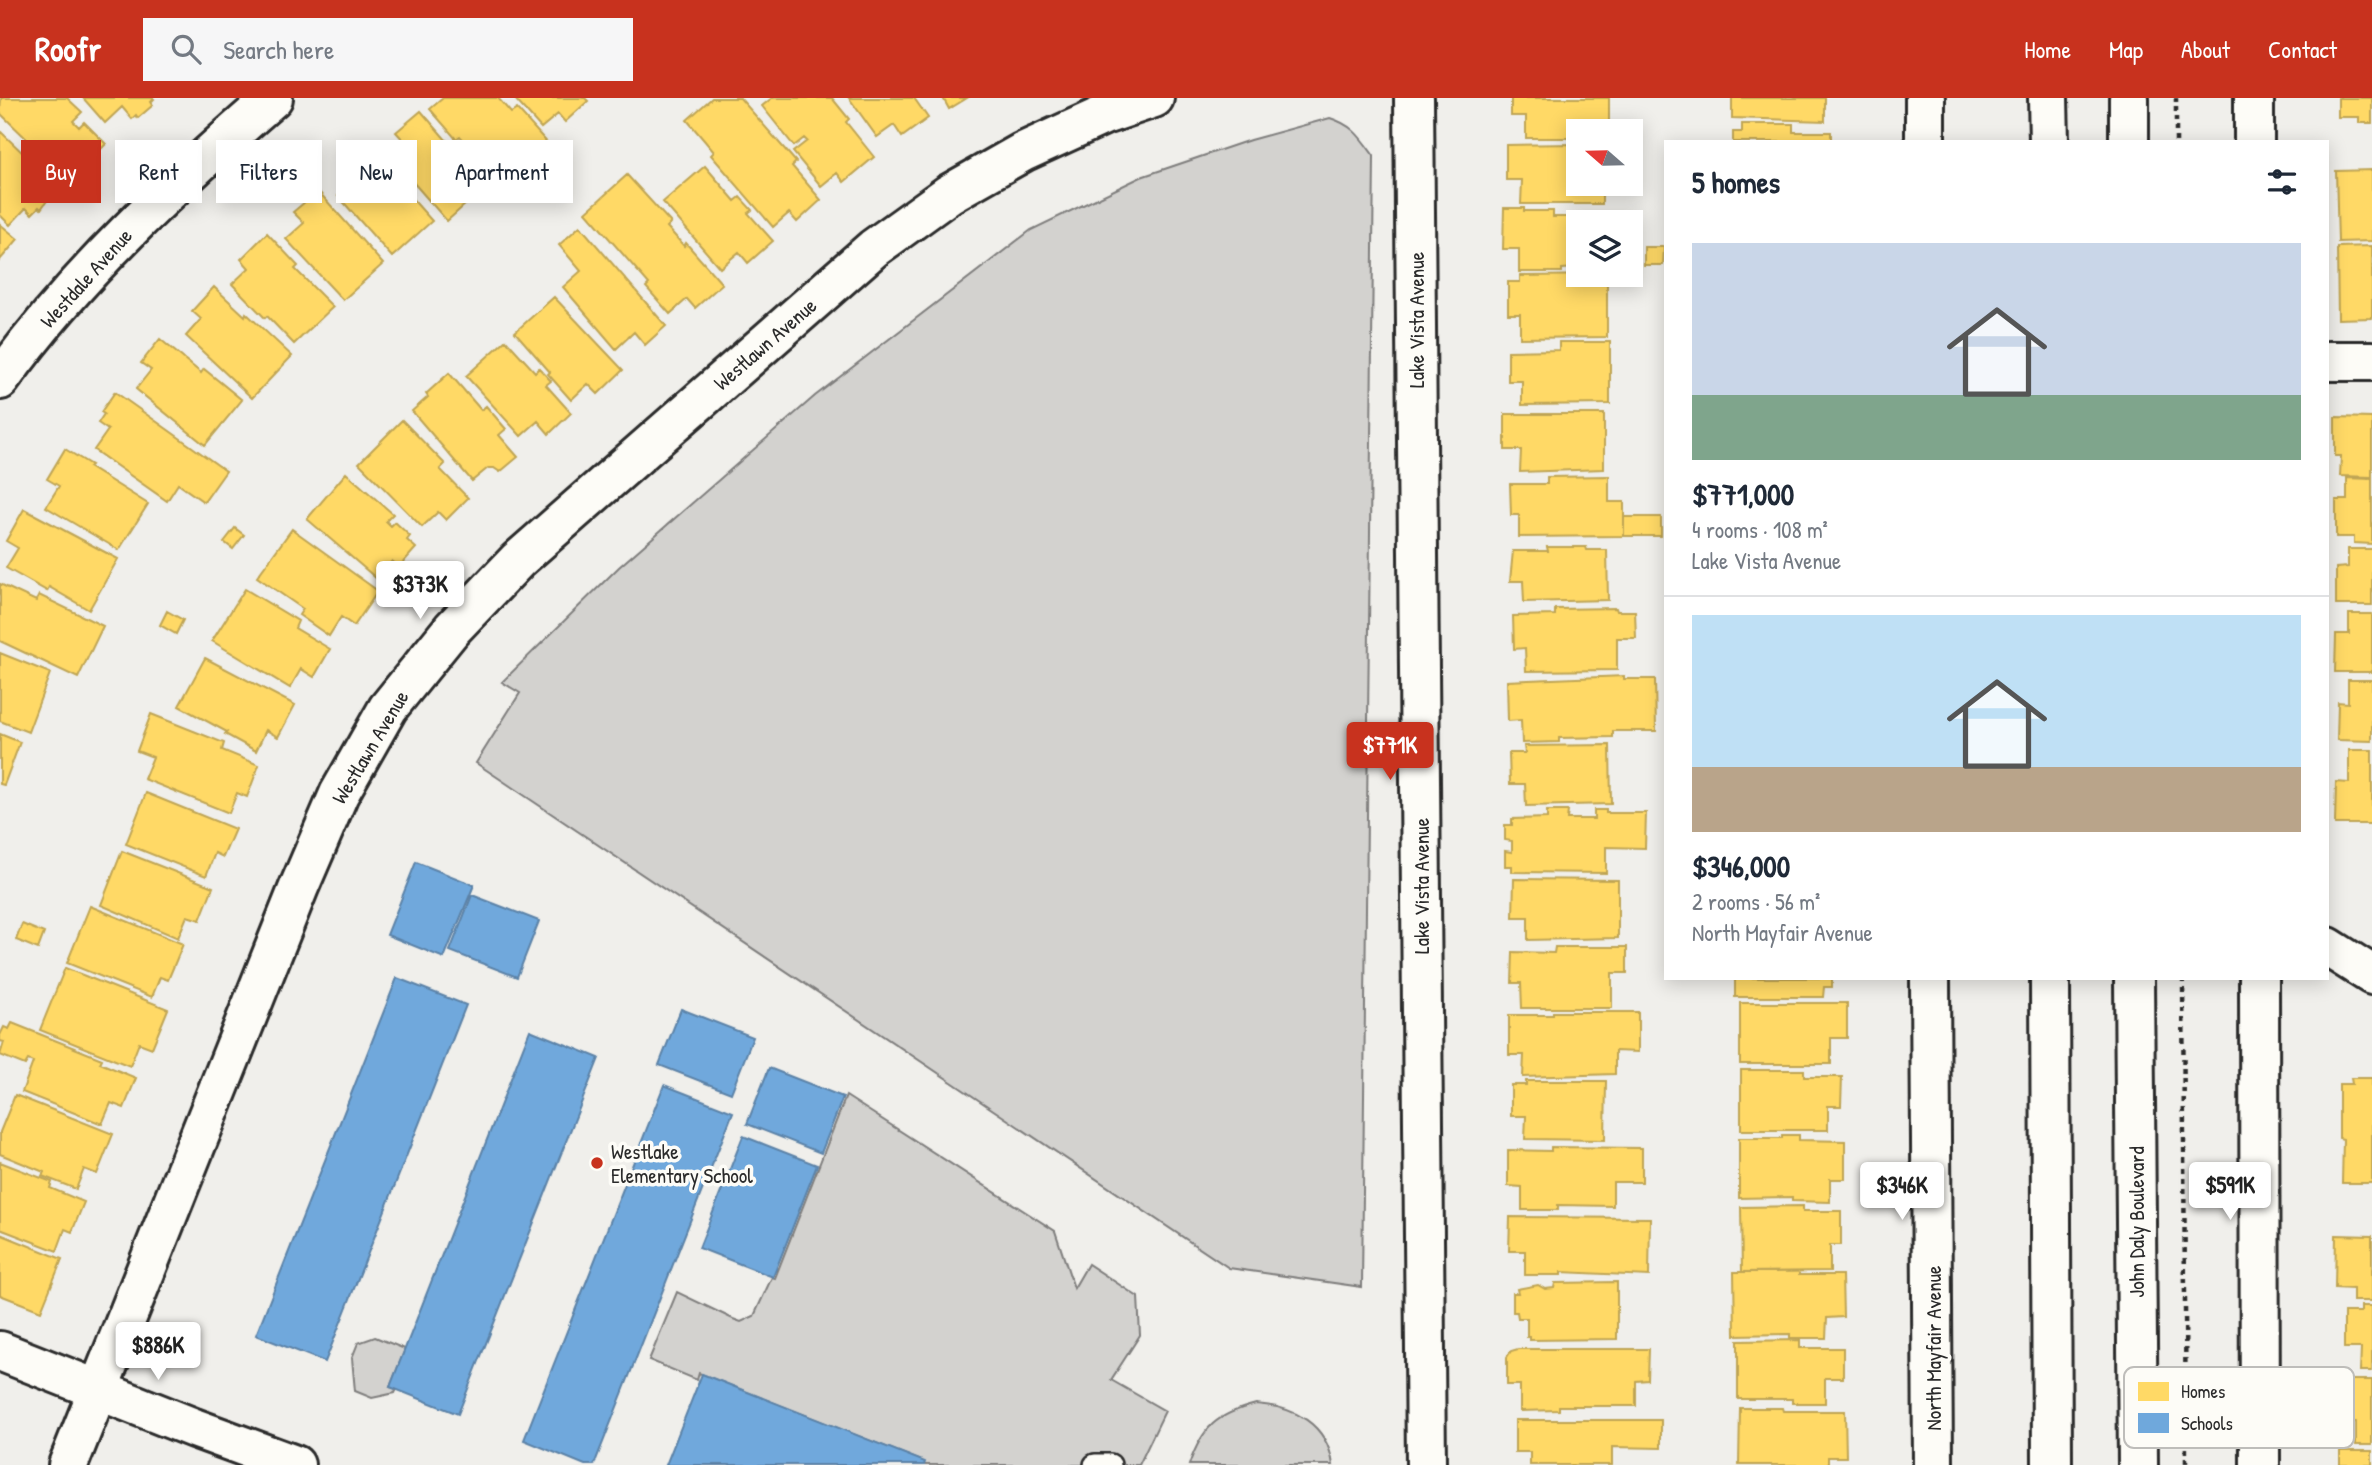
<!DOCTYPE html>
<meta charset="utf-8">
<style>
body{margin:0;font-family:"Patrick Hand",sans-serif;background:#f6f6f7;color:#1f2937;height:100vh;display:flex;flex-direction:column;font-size:26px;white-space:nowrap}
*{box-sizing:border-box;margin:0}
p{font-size:23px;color:#747a83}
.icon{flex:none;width:38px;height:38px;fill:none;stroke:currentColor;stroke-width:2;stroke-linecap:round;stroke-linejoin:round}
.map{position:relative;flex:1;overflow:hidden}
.panel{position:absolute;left:1664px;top:42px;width:665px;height:840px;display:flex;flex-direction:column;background:#fff;border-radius:0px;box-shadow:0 4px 18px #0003}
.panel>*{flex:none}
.top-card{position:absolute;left:21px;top:42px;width:665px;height:63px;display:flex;gap:14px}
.needle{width:46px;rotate:290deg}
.controls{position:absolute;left:1566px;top:21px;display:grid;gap:14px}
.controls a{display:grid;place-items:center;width:77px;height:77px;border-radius:0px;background:#fff;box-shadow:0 4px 18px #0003;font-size:35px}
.price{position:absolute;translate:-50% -60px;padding:0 16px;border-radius:7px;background:#fff;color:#222;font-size:23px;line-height:46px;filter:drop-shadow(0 2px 4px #0008)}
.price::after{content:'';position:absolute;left:50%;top:42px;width:21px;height:16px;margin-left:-10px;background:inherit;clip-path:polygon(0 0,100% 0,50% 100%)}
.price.selected{background:#c8321e;color:#fff}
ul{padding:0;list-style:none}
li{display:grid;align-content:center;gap:14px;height:371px;padding:0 28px}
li+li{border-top:2px solid #e0e1e3}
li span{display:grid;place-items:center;height:217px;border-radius:0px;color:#555}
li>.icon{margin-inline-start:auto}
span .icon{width:126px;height:126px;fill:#fffc;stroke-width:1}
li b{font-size:30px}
h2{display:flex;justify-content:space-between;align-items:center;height:84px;padding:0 28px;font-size:30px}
.tag{padding:0 24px;border-radius:0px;background:#fff;box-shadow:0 4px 18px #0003;font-size:24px;line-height:63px}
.tag.selected{background:#c8321e;color:#fff}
header{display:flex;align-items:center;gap:42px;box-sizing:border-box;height:98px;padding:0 35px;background:#c8321e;color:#fff}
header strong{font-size:33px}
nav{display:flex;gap:38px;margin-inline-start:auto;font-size:24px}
.search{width:490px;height:63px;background:#f6f6f7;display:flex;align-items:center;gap:18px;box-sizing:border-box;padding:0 24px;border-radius:0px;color:#747a83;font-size:26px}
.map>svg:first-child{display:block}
.green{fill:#d3d2cf;stroke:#7f7e7d;stroke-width:2}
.homes{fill:#ffd966;stroke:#bfa554;stroke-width:2}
.schools{fill:#6fa8dc;stroke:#5b82a7;stroke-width:2}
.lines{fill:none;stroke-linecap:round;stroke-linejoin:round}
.lane-casing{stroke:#2b2b2b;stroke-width:26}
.street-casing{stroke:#2b2b2b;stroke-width:44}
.primary-casing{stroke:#2b2b2b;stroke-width:44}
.path{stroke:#2b2b2b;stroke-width:4.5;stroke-dasharray:5 5;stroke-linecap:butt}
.lane{stroke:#fdfcf7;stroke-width:21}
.street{stroke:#fdfcf7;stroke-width:38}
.primary{stroke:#fdfcf7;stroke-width:38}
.poi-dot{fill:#c8321e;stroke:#fdfcf7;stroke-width:2.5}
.labels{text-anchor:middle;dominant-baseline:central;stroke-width:7;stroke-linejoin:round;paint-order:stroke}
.street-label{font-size:21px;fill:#2b2b2b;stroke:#fdfcf7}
.poi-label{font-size:21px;fill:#2b2b2b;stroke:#fdfcf7;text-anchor:start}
.key{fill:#fdfcf7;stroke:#bebdba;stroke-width:2}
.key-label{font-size:19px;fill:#2b2b2b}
</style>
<header>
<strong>Roofr</strong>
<div class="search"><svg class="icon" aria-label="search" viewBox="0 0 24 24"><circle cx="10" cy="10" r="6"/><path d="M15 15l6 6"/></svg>Search here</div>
<nav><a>Home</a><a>Map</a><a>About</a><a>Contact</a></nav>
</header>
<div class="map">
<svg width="2372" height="1367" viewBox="0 0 2372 1367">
<rect width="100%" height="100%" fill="#f0efeb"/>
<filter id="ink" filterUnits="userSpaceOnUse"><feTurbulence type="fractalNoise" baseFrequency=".0143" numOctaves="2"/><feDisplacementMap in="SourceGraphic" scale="14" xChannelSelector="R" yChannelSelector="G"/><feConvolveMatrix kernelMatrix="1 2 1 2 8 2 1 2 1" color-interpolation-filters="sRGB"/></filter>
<g filter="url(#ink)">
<path class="green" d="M 1330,20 C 1353,27 1360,39 1374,58 L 1362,1189 L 1229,1170 L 476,665 L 520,595 L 502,584 L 619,469 L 815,298 L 1031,132 L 1141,79 L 1250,42 Z
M 846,998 L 1055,1133 L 1074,1190 L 1088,1166 L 1138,1199 L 1140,1237 L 1111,1282 L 1165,1313 L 1139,1367 L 921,1367 L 922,1363 L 699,1275 L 697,1282 L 649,1262 L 677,1194 L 733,1221 L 741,1224 L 754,1218 L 772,1179 L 775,1180 Z
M 375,1239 L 405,1251 L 390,1289 L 397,1291 L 395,1295 L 372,1300 L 355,1293 L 352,1260 L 358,1245 Z
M 1256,1306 C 1294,1309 1327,1325 1333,1367 L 1189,1367 C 1202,1329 1217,1316 1256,1306 Z"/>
<path class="homes" d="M 1,0 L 67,0 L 82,14 L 73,23 L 79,29 L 84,24 L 106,46 L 81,71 L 72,62 L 57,77 L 31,51 L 34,48 L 0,15 Z
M 83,0 L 153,0 L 154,1 L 151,4 L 153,7 L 138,20 L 136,17 L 132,21 L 122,9 L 105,25 Z
M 443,0 L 498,0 L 511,15 L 517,11 L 570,70 L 538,99 L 505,62 L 492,74 L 460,38 L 456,41 L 430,11 Z
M 514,0 L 585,0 L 588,3 L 565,24 L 558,16 L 541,30 Z
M 712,0 L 740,0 L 796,64 L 792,68 L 821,102 L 797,124 L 789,115 L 773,129 L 711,57 L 714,54 L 687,22 Z
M 772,0 L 832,0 L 849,21 L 846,24 L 874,59 L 844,84 L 837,75 L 821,88 L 793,54 L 807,43 L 804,40 L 794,48 L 762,8 Z
M 849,0 L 914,0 L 928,20 L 902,39 L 894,27 L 877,39 Z
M 943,0 L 967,0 L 949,11 Z
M 1511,0 L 1609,0 L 1609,33 L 1578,33 L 1578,40 L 1526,40 L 1526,18 L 1511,18 Z
M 1732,0 L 1825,0 L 1825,23 L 1732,20 Z
M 2338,0 L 2372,0 L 2372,25 L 2359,25 L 2359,19 L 2338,19 Z
M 421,13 L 486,88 L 447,123 L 391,59 L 406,45 L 396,34 Z
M 1742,26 L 1793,26 L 1793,34 L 1831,34 L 1831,44 L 1733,44 L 1733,34 L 1742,34 Z
M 0,33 L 28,60 L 24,64 L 54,93 L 41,111 L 39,109 L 32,116 L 26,110 L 10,127 L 0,117 Z
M 1578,46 L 1578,86 L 1602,86 L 1602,106 L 1521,106 L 1522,82 L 1506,82 L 1506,47 Z
M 367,50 L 432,123 L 392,159 L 338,98 L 355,83 L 344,71 Z
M 705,68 L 735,103 L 740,99 L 752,112 L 748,115 L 773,143 L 748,165 L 739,154 L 720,170 L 663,104 Z
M 2372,72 L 2372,143 L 2338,144 L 2336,73 Z
M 627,77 L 671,125 L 667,129 L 684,148 L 686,145 L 722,186 L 695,210 L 687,201 L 670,216 L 646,189 L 649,186 L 586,114 Z
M 318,93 L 383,166 L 343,202 L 286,141 L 304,125 L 293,114 Z
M 1504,110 L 1524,110 L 1524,113 L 1553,113 L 1553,119 L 1602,119 L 1602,124 L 1578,124 L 1578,170 L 1562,171 L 1562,174 L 1519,174 L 1519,151 L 1503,151 Z
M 0,126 L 18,141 L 0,162 Z
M 580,128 L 666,228 L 645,247 L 634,234 L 616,251 L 563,189 L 581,173 L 559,147 Z
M 267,135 L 298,168 L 295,171 L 333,209 L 294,246 L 267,218 L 265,220 L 232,186 L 249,170 L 241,161 Z
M 2372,148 L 2372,220 L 2338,221 L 2337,149 Z
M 1644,149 L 1664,149 L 1663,167 L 1644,167 Z
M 1607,177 L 1607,239 L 1520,240 L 1520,216 L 1508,216 L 1508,184 L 1520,184 L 1520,178 Z
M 214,189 L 245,218 L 246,215 L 292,258 L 252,300 L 186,238 L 201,221 L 192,213 Z
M 554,199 L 623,272 L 598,296 L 588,286 L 571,302 L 548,276 L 550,274 L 515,234 Z
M 160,241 L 201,275 L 204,271 L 242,302 L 205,347 L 136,291 L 151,272 L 141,265 Z
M 506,242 L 535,274 L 539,270 L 551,283 L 546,287 L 571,315 L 549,336 L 538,323 L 521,338 L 466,278 Z
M 1559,244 L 1610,244 L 1610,306 L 1522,307 L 1522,283 L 1508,283 L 1508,253 L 1559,252 Z
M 449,275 L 481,312 L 486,308 L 506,331 L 499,337 L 518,359 L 500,374 L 494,370 L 488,370 L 472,383 L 412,313 L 428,299 L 426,296 Z
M 115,294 L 226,373 L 204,404 L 178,386 L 167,403 L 94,352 L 108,332 L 98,325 L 104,316 L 101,314 Z
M 1505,316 L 1604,316 L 1604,371 L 1520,374 L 1521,352 L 1505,352 Z
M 2335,319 L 2372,320 L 2372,379 L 2340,378 L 2341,358 L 2335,358 Z
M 402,322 L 445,366 L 440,371 L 468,400 L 446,422 L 438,414 L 422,429 L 359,365 Z
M 65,351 L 91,367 L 89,369 L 148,406 L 119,452 L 46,409 L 59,388 L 47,381 Z
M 346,375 L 393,416 L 386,423 L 391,428 L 395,424 L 410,438 L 407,442 L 416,450 L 399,469 L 392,463 L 377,481 L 307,421 Z
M 1609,378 L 1609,404 L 1624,404 L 1624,438 L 1519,439 L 1519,417 L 1511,417 L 1510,386 L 1547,386 L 1547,379 Z
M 2347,380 L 2372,381 L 2372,446 L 2354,445 L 2354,439 L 2336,439 L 2336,402 L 2347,402 Z
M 24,411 L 118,461 L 89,512 L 49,489 L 47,493 L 6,470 L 18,450 L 6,443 Z
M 1624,419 L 1661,419 L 1661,438 L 1624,438 Z
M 235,430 L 244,437 L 233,451 L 224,444 Z
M 292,431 L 378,493 L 354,528 L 341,519 L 329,538 L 299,517 L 303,511 L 257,479 Z
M 1547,449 L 1586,449 L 1587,452 L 1607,452 L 1608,502 L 1524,504 L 1523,483 L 1510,483 L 1513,453 L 1548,453 Z
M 2348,451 L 2372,451 L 2372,507 L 2336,507 L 2336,470 L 2348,469 Z
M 0,486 L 36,503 L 39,497 L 103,528 L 78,580 L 0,543 Z
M 245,491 L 298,523 L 295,530 L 330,551 L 314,579 L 301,571 L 290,590 L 212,543 Z
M 1616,510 L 1617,513 L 1635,513 L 1636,540 L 1617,540 L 1617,572 L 1526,573 L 1525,550 L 1514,551 L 1513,518 L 1555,517 L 1555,511 Z
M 167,513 L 183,522 L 176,536 L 160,527 Z
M 2349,516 L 2372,516 L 2372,574 L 2335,574 L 2336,536 L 2349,536 Z
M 0,555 L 50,575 L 28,634 L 0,623 Z
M 205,560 L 295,607 L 278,639 L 266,632 L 256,653 L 225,636 L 227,634 L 179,608 Z
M 1624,578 L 1624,581 L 1655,581 L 1656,633 L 1613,633 L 1613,639 L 1559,640 L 1559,644 L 1522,645 L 1521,622 L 1508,623 L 1507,583 Z
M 2348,582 L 2372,582 L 2372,643 L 2337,642 L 2338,604 L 2348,605 Z
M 151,616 L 224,645 L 222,652 L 259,667 L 247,699 L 237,695 L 229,715 L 144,681 L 153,659 L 137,653 Z
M 0,636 L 20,644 L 4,687 L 0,686 Z
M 1610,647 L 1611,706 L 1526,708 L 1525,686 L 1510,686 L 1509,655 L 1525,655 L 1524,648 Z
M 2349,652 L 2372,652 L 2372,726 L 2335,726 L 2336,684 L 2349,685 Z
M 146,695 L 235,731 L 223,759 L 215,755 L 206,778 L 126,746 Z
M 1594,712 L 1606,712 L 1606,715 L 1646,715 L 1645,750 L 1606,749 L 1606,775 L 1512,774 L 1512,768 L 1505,768 L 1505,753 L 1512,754 L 1512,743 L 1505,742 L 1505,727 L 1512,727 L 1512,721 L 1547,720 L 1547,713 L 1568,713 L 1567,721 L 1594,721 Z
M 122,753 L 213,789 L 200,822 L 187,818 L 178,840 L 101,807 Z
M 1514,781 L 1618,782 L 1618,840 L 1528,842 L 1528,819 L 1513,819 Z
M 90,808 L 183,846 L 168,882 L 160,879 L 152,899 L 67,865 Z
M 22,826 L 44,835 L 38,851 L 16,842 Z
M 1555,849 L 1627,849 L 1627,875 L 1612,875 L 1612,910 L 1522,910 L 1521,885 L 1512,885 L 1513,854 L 1554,855 Z
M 65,870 L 168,911 L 152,950 L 139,945 L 130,968 L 40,932 Z
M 1735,880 L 1832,880 L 1832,889 L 1824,889 L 1823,899 L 1735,899 Z
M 1740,905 L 1847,905 L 1847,940 L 1831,940 L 1831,966 L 1740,966 Z
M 1553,914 L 1638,914 L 1638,954 L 1615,953 L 1615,976 L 1523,979 L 1524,957 L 1509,957 L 1509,917 L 1553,917 Z
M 12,925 L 102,961 L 100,965 L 136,980 L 124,1010 L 111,1005 L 102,1026 L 22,994 L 33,964 L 28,962 L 25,967 L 0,957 L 4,944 L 0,943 L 0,937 L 4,929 L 9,931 Z
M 1741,972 L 1804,972 L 1804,979 L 1842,979 L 1841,1008 L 1828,1008 L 1828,1032 L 1741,1032 Z
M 2351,980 L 2372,980 L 2372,1085 L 2342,1085 L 2343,1041 L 2339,1040 L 2339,986 L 2352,986 Z
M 1526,983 L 1606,983 L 1605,1042 L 1525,1041 L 1526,1018 L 1511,1018 L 1511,987 L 1526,987 Z
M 15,997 L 113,1036 L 97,1076 L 84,1071 L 76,1091 L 42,1078 L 44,1074 L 0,1056 L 0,1034 Z
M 1782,1037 L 1799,1037 L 1799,1042 L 1845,1043 L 1845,1081 L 1830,1081 L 1830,1104 L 1792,1103 L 1792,1099 L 1739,1100 L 1739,1040 L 1782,1040 Z
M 1551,1049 L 1642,1050 L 1642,1084 L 1613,1084 L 1613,1108 L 1558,1107 L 1558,1112 L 1522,1112 L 1522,1089 L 1508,1088 L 1508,1052 L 1551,1053 Z
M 0,1064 L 52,1084 L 50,1090 L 84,1104 L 72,1134 L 65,1131 L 57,1153 L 0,1131 Z
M 1803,1108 L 1803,1113 L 1841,1113 L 1841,1147 L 1830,1147 L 1830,1173 L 1742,1174 L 1741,1109 Z
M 1510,1119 L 1650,1120 L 1649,1178 L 1561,1174 L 1561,1177 L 1525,1177 L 1525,1153 L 1509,1153 Z
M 0,1136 L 62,1161 L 41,1213 L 0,1197 Z
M 2336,1137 L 2372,1138 L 2372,1203 L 2353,1203 L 2353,1191 L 2335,1190 Z
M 1734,1174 L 1799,1174 L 1799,1177 L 1842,1177 L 1843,1219 L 1827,1220 L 1826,1240 L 1790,1240 L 1790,1236 L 1735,1237 Z
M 1617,1184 L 1617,1241 L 1530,1242 L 1530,1239 L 1527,1239 L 1527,1220 L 1518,1220 L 1517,1214 L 1513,1214 L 1513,1195 L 1518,1195 L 1517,1191 L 1538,1187 L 1545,1191 L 1554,1190 L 1555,1185 Z
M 2361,1208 L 2372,1208 L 2372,1273 L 2360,1273 L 2361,1250 L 2344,1250 L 2344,1214 L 2361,1214 Z
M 1800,1242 L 1800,1250 L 1843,1250 L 1843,1280 L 1825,1280 L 1825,1305 L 1792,1305 L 1792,1301 L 1738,1301 L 1738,1243 Z
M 1518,1251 L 1649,1251 L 1648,1282 L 1636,1283 L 1636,1308 L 1559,1308 L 1559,1312 L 1520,1313 L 1520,1287 L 1507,1287 L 1507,1259 L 1511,1253 Z
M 2340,1282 L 2372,1282 L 2372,1347 L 2356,1347 L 2356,1324 L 2340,1324 Z
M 1740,1310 L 1782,1310 L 1783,1313 L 1845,1313 L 1846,1359 L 1828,1359 L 1828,1367 L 1739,1367 Z
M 1515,1322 L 1661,1322 L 1661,1350 L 1612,1349 L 1612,1367 L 1530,1367 L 1530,1354 L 1515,1354 Z
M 2340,1353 L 2372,1353 L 2372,1367 L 2340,1367 Z"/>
<path class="schools" d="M 416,764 L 474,787 L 444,860 L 387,837 Z
M 472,797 L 539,823 L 517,879 L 450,853 Z
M 397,880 L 466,907 L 325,1264 L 256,1237 Z
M 681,911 L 753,939 L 731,995 L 659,967 Z
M 530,932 L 599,960 L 458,1316 L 390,1289 Z
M 769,970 L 843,999 L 821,1055 L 747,1026 Z
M 664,987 L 733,1014 L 594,1367 L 585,1367 L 524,1342 Z
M 743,1038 L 817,1067 L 773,1179 L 699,1150 Z
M 702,1276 L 925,1364 L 924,1367 L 666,1367 Z"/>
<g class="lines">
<g class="lane-casing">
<path id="lane" d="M 1095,1367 L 1110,1367"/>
</g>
<g class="street-casing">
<path id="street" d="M 1414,0 L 1426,1367
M 1925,0 L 1925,44
M 2254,0 L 2254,44
M 2328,263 L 2372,263
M 0,282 C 77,175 174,86 273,0
M 2328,849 L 2372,877
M 1930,880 L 1933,1367
M 2259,880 L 2260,1367
M 0,1253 L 194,1330 L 295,1367
M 68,1367 L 299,789 L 339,696 L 388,610 L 452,531 L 518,462 L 874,150 L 949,96 L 1023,54 L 1104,17 L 1154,0"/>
</g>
<g class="primary-casing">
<path id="primary" d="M 2048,0 L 2049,44
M 2129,0 L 2129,44
M 2050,880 L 2052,1367
M 2134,880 L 2138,1367"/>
</g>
<path class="path" d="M 2176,44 L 2176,0
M 2183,880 L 2186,1367"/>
<use href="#lane" class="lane"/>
<use href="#street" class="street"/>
<use href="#primary" class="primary"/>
</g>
</g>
<circle class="poi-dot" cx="597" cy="1065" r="7"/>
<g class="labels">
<g class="street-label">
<text transform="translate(86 180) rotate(-48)">Westdale Avenue</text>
<text transform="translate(1416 222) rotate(-90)">Lake Vista Avenue</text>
<text transform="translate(765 246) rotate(-41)">Westlawn Avenue</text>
<text transform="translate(370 649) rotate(-59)">Westlawn Avenue</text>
<text transform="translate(1421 788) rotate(-90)">Lake Vista Avenue</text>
<text transform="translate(2136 1124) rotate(-90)">John Daly Boulevard</text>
<text transform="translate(1933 1250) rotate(-90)">North Mayfair Avenue</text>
</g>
<g class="poi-label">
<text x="611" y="1053">Westlake<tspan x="611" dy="24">Elementary School</tspan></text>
</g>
</g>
<rect x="2124" y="1269" width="230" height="81" rx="10" class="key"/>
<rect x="2138" y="1284" width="31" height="19" fill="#ffd966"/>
<rect x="2138" y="1315" width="31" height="20" fill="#6fa8dc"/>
<g class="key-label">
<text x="2181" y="1300">Homes</text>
<text x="2181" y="1332">Schools</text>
</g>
</svg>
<div class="controls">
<a><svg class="needle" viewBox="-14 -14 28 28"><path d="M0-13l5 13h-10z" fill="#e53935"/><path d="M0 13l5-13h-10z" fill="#747a83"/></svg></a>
<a><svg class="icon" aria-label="layers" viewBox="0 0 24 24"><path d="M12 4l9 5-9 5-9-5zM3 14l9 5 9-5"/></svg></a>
</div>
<b class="price" style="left:420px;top:523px">$373K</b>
<b class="price selected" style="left:1390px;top:684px">$771K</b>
<b class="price" style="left:1902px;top:1124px">$346K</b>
<b class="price" style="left:2230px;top:1124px">$591K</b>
<b class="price" style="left:158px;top:1284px">$886K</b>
<div class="top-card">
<a class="tag selected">Buy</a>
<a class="tag">Rent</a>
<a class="tag">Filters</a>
<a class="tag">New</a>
<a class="tag">Apartment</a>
</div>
<section class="panel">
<h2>5 homes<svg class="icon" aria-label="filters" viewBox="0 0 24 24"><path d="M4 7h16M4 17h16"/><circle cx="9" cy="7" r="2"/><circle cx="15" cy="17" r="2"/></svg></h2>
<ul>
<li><span style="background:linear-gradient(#c9d6e8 70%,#7fa58c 0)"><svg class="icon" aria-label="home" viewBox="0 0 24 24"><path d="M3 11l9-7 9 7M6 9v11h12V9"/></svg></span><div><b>$771,000</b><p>4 rooms · 108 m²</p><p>Lake Vista Avenue</p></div></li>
<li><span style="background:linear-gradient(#bfe0f5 70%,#b9a48a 0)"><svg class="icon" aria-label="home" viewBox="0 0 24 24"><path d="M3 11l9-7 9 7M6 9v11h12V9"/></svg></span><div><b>$346,000</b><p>2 rooms · 56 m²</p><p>North Mayfair Avenue</p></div></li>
</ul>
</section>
</div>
